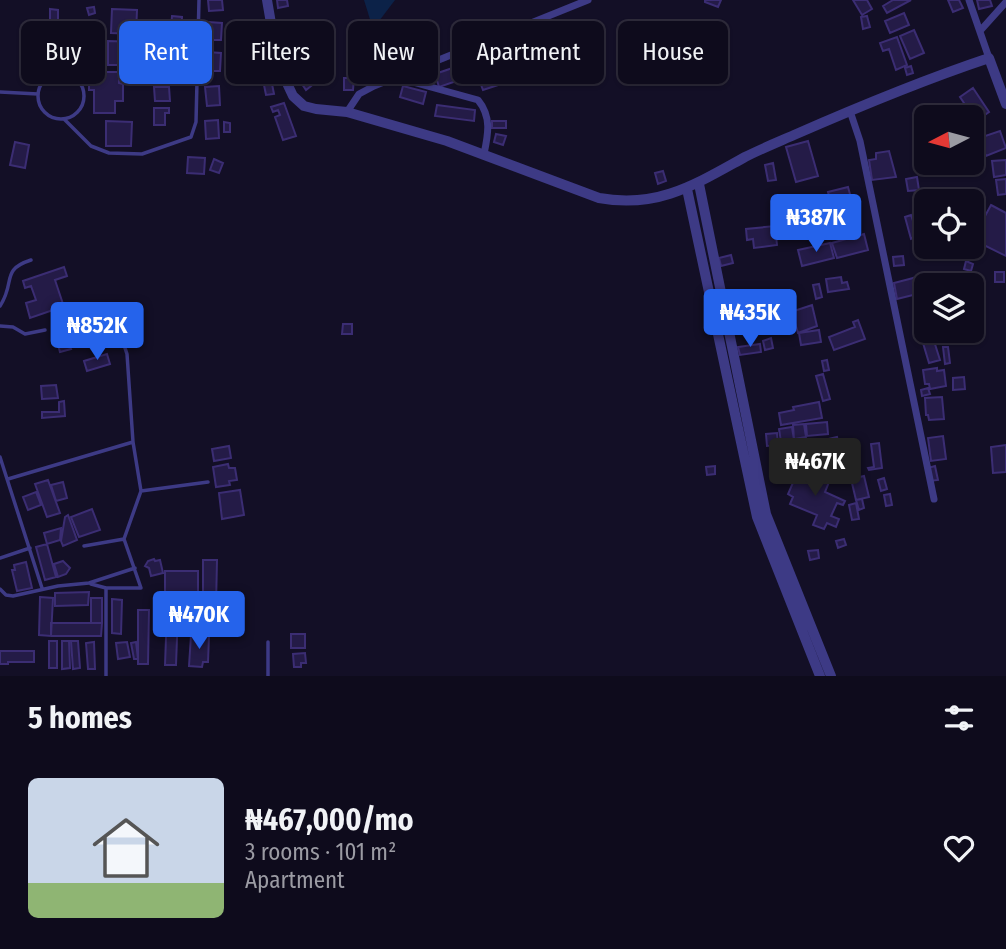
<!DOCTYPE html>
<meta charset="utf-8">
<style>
body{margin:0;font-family:"Fira Sans Condensed",sans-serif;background:#1c1929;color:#f1f3f6;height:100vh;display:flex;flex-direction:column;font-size:26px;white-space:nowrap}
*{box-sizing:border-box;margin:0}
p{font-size:23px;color:#9b9ba3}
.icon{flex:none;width:38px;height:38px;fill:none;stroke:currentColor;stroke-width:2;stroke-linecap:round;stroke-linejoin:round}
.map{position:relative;height:676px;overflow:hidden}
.sheet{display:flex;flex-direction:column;background:#0e0b1c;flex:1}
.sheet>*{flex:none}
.top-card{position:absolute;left:21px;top:21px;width:964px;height:63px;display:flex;gap:14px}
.needle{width:46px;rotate:264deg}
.fabs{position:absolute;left:914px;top:105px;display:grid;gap:14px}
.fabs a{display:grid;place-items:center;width:70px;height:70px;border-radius:10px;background:#0e0b1c;box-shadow:0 2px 5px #0004,0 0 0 2px #2e2b3b;font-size:35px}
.price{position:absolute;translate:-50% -60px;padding:0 16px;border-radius:7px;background:#2563eb;color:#fff;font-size:23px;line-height:46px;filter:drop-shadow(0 2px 4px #0008)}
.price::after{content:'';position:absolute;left:50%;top:42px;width:21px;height:16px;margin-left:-10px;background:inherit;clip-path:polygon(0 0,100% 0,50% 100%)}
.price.current{background:#222;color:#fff}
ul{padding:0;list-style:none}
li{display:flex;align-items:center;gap:21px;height:175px;padding:0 28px}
li span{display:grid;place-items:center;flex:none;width:196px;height:140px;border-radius:10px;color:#555}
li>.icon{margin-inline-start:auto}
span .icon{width:84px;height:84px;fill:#fffc;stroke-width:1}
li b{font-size:30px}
h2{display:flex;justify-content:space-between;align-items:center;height:84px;padding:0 28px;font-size:30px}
.chip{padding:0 24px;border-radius:10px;background:#0e0b1c;box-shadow:0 2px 5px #0004,0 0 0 2px #2e2b3b;font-size:24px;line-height:63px}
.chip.current{background:#2563eb;color:#fff}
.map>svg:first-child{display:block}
.water{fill:#0c2248}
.building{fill:#241b47;stroke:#3b2d73;stroke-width:2}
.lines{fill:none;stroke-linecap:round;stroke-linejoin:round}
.service{stroke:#3d3a85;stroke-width:3.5}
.minor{stroke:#3d3a85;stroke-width:7}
.tertiary{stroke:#3d3a85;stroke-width:10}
</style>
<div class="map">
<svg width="1006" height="676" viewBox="0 0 1006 676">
<rect width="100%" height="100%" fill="#130f26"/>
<path class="water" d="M 364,0 L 395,0 L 373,29 Z"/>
<path class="building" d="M 208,0 L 222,0 L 223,10 L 209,11 Z
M 277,0 L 287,0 L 288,6 L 278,8 Z
M 705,0 L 721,0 L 718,7 L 705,2 Z
M 853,0 L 867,0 L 872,9 L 862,15 Z
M 893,0 L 911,0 L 887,13 L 883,6 Z
M 948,0 L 959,0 L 963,8 L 953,12 Z
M 977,0 L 990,0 L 992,6 L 979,9 Z
M 94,7 L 95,13 L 89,15 L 87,8 Z
M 50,9 L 58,10 L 58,23 L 50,22 Z
M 112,9 L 137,10 L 136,34 L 111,33 Z
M 904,13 L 909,25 L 890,33 L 885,21 Z
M 172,16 L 182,17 L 180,55 L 169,54 Z
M 867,16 L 870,27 L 863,29 L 861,17 Z
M 208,22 L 222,23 L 221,40 L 207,40 Z
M 914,30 L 924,53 L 910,59 L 900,36 Z
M 85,35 L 93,35 L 93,42 L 85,42 Z
M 897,37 L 907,65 L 896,70 L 889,49 L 883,51 L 880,43 Z
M 108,41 L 135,42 L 135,65 L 108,65 Z
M 207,52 L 221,53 L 220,71 L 206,71 Z
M 496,59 L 504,83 L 483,90 L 477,74 L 439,87 L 435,74 L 473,61 L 475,66 Z
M 540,59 L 544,80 L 533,82 L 530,60 Z
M 911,66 L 913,73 L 907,75 L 905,68 Z
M 308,71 L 316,82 L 306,90 L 300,81 L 305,78 L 303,74 Z
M 97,72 L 119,72 L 119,83 L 123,84 L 123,101 L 115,101 L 115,113 L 94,113 L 94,90 L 89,90 L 89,77 L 97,77 Z
M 344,78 L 354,78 L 353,90 L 344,90 Z
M 272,84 L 274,94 L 266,95 L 264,85 Z
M 219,86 L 220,105 L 207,106 L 205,87 Z
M 403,86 L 426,92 L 423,104 L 400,97 Z
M 154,87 L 169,87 L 170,101 L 155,101 Z
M 973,88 L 989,112 L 976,121 L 960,97 Z
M 284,103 L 296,136 L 283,140 L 275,117 L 280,115 L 278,110 L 273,112 L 271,107 Z
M 437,105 L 475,110 L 474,121 L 435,116 Z
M 154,108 L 169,108 L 169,113 L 165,113 L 165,125 L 154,125 Z
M 218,120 L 219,138 L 206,139 L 205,121 Z
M 106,121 L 132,122 L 131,146 L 106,146 Z
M 492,121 L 506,121 L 506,128 L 492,128 Z
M 224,122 L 230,123 L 230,132 L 224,132 Z
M 1000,131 L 1006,148 L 986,156 L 979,138 Z
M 496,134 L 506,136 L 503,145 L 494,142 Z
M 808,141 L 818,176 L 796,182 L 786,147 Z
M 15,142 L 29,145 L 25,168 L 10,165 Z
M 889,151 L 896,177 L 872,180 L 869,160 L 876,159 L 876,153 Z
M 188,157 L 205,158 L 204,174 L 187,173 Z
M 214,159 L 223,163 L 219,173 L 210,170 Z
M 1006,160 L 1006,175 L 994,177 L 992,161 Z
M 773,163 L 776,180 L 768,181 L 765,165 Z
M 663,171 L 666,181 L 658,184 L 655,173 Z
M 917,177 L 919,190 L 908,191 L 906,179 Z
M 1006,179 L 1006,194 L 998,195 L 996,180 Z
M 848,187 L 854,209 L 834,214 L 828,192 Z
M 972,201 L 978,203 L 975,211 L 971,210 Z
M 991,205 L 1006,213 L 1006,256 L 984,245 L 981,251 L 971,246 L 971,232 L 974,227 L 978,229 Z
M 911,215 L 918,236 L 911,239 L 905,217 Z
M 775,226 L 777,245 L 754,248 L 753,239 L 747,240 L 746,229 Z
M 864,234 L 868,250 L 837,258 L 832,243 Z
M 830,243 L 834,258 L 802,266 L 798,250 Z
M 731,255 L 733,263 L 721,266 L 719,258 Z
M 903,256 L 904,265 L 894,266 L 893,257 Z
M 966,261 L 973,264 L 971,271 L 964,269 Z
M 64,267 L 67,276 L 55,280 L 72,331 L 61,334 L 53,310 L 30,318 L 26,303 L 36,300 L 31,286 L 25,288 L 23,281 Z
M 995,272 L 1004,272 L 1004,282 L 995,282 Z
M 841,277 L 842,283 L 847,282 L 849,289 L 828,292 L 826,279 Z
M 917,277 L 921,293 L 897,299 L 894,283 Z
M 819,284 L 822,297 L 816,299 L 813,285 Z
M 926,298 L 926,320 L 922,320 L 921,315 L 916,316 L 915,307 L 918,306 L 917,300 Z
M 812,305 L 817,326 L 798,333 L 793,316 L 789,317 L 788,313 Z
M 858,320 L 865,339 L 834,350 L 829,337 L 855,327 L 853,322 Z
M 343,324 L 352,324 L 352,334 L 342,334 Z
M 94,329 L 98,338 L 84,341 L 82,331 Z
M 819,330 L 821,342 L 801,345 L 799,333 Z
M 928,331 L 936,331 L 939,340 L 934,341 L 940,360 L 929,363 L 920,333 Z
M 71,334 L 74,343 L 69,345 L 71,349 L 60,352 L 56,338 Z
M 771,338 L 773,348 L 765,350 L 763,341 Z
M 760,344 L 761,352 L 740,355 L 738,347 Z
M 943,347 L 948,347 L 950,363 L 945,364 Z
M 107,354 L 110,364 L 87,371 L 84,361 Z
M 827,360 L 829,370 L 824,371 L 822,361 Z
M 937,368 L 937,371 L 944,370 L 946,386 L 930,389 L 929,384 L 925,384 L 923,370 Z
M 823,374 L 830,399 L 823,401 L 816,376 Z
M 964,377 L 965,389 L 953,390 L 953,378 Z
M 56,385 L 58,398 L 42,399 L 41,386 Z
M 928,388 L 930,394 L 922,396 L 921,390 Z
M 942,397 L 944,419 L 929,420 L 928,415 L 926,415 L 925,398 Z
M 64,401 L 65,416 L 42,418 L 42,412 L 59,412 L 59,402 Z
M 819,402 L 822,418 L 781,425 L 779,413 L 794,410 L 793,407 Z
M 827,422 L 828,434 L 807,436 L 806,424 Z
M 804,424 L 806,437 L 794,439 L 793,425 Z
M 792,427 L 794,440 L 781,442 L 779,429 Z
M 777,433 L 778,445 L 767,446 L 766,434 Z
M 943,436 L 946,459 L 931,461 L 928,438 Z
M 837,437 L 842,459 L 830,462 L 824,440 Z
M 809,443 L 810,453 L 786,456 L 785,446 Z
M 879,443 L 882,468 L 869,470 L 868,468 L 874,467 L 871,444 Z
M 1006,445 L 1006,472 L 993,473 L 991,447 Z
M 229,446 L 231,458 L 214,461 L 212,449 Z
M 803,456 L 804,460 L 789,462 L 789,458 Z
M 228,464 L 229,468 L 235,468 L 237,480 L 229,481 L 230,485 L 216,487 L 213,467 Z
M 715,466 L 715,474 L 707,475 L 706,467 Z
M 935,466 L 938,480 L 930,481 L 928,468 Z
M 808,467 L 826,473 L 823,480 L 829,482 L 825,492 L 845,501 L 843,505 L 837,503 L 831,516 L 839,519 L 836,527 L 827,523 L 824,529 L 813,525 L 817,515 L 790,504 L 793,497 L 788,494 L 795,478 L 802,481 Z
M 864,476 L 869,497 L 856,500 L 851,479 Z
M 884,478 L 887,489 L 881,491 L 878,480 Z
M 48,480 L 60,513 L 47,517 L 35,484 Z
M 63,482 L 67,498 L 56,501 L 51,485 Z
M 240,490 L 244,515 L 222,519 L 219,493 Z
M 36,492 L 41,505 L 28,510 L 23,497 Z
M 890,494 L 892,505 L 886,506 L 884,495 Z
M 862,499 L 864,508 L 859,510 L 856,500 Z
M 856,503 L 859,519 L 852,520 L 849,505 Z
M 92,509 L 100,530 L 79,537 L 71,517 Z
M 68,515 L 77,540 L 63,546 L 61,541 L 65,517 Z
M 61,528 L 60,540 L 47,544 L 44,533 Z
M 844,539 L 846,545 L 838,548 L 836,541 Z
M 47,544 L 56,577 L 45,580 L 36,547 Z
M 818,550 L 819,558 L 810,560 L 808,551 Z
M 154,559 L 155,561 L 160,560 L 163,573 L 151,576 L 149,568 L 145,566 L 148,561 Z
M 203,560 L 217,560 L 216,606 L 203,605 Z
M 63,561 L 70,568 L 66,574 L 58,577 L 54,564 Z
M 26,562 L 32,588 L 17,591 L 12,570 L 15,570 L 14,565 Z
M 165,571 L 198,571 L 198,593 L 165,592 Z
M 89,592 L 88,605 L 55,606 L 55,593 Z
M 40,597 L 53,598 L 51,636 L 39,635 Z
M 91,598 L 102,598 L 102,623 L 91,623 Z
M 112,599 L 122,600 L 121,634 L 112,633 Z
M 138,610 L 149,610 L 148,664 L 138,664 Z
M 167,611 L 178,611 L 176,665 L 165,665 Z
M 51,623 L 102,623 L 101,636 L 51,636 Z
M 291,634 L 305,634 L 305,648 L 291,648 Z
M 191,635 L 209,636 L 208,662 L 203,662 L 202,667 L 189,666 Z
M 49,641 L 57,641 L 57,668 L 49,668 Z
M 62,641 L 69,641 L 70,668 L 62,669 Z
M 71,641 L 78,641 L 80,668 L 73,669 Z
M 94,642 L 95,669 L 88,669 L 86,643 Z
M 127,642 L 130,657 L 118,659 L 116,643 Z
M 136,642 L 138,659 L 134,659 L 131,643 Z
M 0,651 L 34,651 L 34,662 L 8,662 L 8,664 L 0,664 Z
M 305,653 L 306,663 L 301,663 L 301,667 L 294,667 L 293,654 Z"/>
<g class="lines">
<path class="service" d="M38 96a23 23 0 1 1 46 0a23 23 0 1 1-46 0Z
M 0,92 L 38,94
M 64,119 L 91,146 L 109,153 L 142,154 L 191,137 L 196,122 L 199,0
M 0,306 C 16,282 0,270 31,260
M 81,318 L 112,309 L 127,354 L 133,442 L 141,491 L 124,539 L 84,546
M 0,326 L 13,327 L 25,334 L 45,330
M 0,457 L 42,588
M 8,479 L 133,442
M 141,491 L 208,482
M 0,558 L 30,548
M 91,584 L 106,588 L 141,588 L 124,539
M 106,588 L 106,676
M 0,589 L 6,595 L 13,596 L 58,586 L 89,583 L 135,568
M 268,642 L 268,676"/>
<path class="minor" d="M 969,0 L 989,58
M 980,31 L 1006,2
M 398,78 L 478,100 C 492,117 488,135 484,154
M 850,111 L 860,141 L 934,499
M 347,112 L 359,94 L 374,86 L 588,0"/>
<path class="tertiary" d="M 267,0 L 278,64 L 293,96 L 304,106 L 316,109 L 347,112 L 447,141 L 599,198 C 658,209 696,184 745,157 C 761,149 778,142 794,135 C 858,107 923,80 989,58 L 1006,104
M 699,184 L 766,514 L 831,676
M 687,189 L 757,517 L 820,676"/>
</g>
</svg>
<div class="fabs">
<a><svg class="needle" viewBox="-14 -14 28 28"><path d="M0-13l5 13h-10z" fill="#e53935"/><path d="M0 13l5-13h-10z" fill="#9b9ba3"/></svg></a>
<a><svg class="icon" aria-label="locate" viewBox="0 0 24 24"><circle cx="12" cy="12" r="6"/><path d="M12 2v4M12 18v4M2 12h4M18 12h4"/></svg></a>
<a><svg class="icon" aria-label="layers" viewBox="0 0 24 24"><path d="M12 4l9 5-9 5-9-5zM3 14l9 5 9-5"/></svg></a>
</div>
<b class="price" style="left:816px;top:254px">₦387K</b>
<b class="price" style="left:750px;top:349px">₦435K</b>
<b class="price" style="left:97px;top:362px">₦852K</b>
<b class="price current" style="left:815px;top:498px">₦467K</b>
<b class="price" style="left:199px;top:651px">₦470K</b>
<div class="top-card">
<a class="chip">Buy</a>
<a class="chip current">Rent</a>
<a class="chip">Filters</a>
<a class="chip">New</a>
<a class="chip">Apartment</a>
<a class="chip">House</a>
</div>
</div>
<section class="sheet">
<h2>5 homes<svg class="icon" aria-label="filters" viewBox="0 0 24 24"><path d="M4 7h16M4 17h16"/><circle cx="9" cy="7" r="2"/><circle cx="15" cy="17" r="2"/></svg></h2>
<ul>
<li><span style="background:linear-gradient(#c9d6e8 75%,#8fb573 0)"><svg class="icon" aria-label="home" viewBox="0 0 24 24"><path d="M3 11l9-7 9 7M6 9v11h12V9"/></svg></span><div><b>₦467,000/mo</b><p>3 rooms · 101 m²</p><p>Apartment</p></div><svg class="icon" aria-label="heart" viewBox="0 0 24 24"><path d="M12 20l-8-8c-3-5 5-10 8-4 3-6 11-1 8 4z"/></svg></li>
</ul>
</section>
